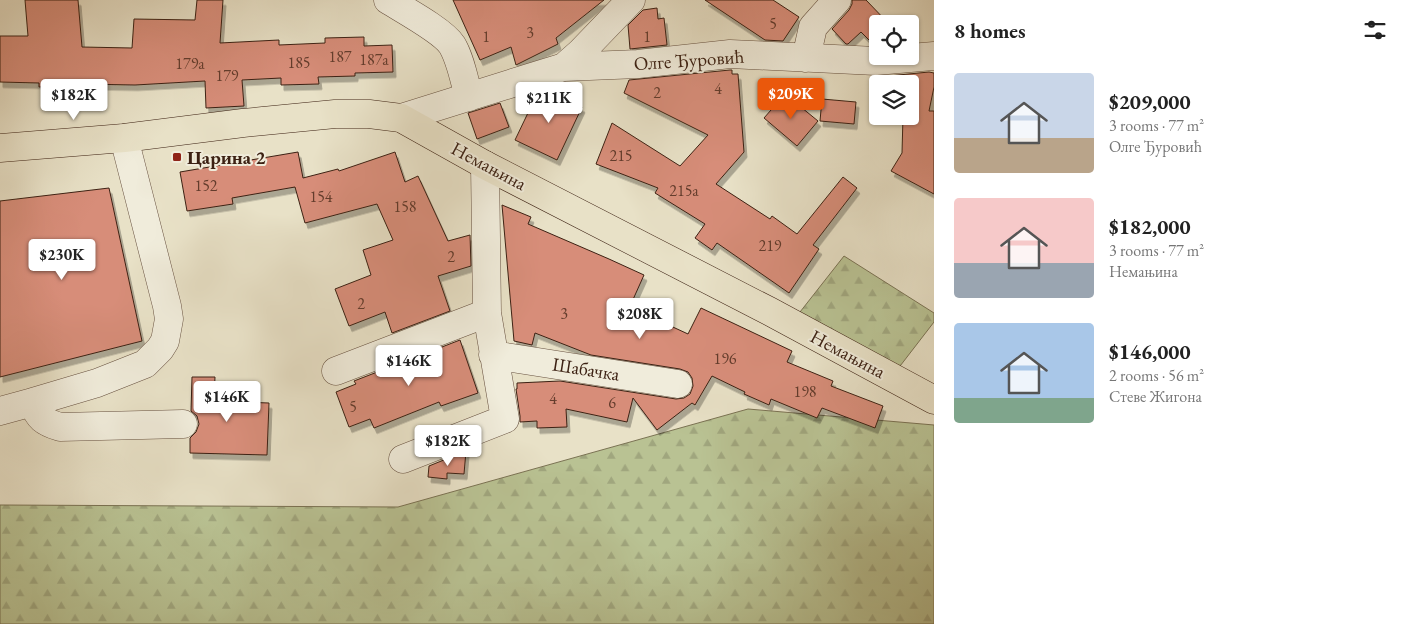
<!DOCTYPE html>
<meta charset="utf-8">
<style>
body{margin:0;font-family:"EB Garamond",serif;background:#f6f6f6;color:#222;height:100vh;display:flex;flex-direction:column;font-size:19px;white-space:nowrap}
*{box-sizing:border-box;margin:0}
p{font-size:16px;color:#767676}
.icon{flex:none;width:28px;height:28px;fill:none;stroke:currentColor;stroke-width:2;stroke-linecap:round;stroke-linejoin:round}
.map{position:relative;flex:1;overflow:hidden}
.side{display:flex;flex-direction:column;background:#fff;width:475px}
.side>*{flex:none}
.fabs{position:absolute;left:869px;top:15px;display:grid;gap:10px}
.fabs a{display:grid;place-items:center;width:50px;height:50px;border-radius:5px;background:#fff;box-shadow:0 1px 4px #0004;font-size:25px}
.price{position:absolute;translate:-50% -42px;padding:0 11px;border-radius:5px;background:#fff;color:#222;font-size:16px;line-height:32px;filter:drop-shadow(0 1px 2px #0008)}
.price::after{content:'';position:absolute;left:50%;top:30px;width:15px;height:11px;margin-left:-8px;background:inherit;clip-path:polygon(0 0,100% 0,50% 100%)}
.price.on{background:#ea580c;color:#fff}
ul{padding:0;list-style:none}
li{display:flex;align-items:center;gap:15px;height:125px;padding:0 20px}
li span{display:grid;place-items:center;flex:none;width:140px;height:100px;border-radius:5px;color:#555}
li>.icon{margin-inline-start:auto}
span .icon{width:60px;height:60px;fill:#fffc;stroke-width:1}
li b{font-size:21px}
h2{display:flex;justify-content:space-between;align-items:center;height:60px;padding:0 20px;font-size:21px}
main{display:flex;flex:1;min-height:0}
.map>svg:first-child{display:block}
.forest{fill:url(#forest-firs);stroke:#7a7253}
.building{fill:#d78d79;stroke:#3c2113;filter:url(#shadow)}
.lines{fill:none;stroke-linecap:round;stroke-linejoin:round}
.minor-casing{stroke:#675140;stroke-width:29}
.major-casing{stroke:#3c2113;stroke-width:29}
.minor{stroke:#f0ecdb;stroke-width:28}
.major{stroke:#e8e1c7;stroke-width:28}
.poi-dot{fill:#8f2418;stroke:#f0ecdb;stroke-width:2}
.labels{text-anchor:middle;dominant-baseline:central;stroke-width:4;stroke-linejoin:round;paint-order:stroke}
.number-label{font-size:16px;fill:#633c2c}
.street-label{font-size:19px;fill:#3c2113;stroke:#f0ecdb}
.poi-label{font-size:19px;font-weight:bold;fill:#3c2113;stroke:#f0ecdb;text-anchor:start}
</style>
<main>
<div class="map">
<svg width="934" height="624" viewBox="0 0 934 624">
<defs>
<pattern id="forest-firs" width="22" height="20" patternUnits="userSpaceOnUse" patternTransform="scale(1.25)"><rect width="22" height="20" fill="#b9c293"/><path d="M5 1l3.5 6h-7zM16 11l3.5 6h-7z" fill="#a0a67e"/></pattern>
<filter id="shadow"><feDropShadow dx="3" dy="5.5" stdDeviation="0" flood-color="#0004"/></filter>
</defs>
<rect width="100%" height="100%" fill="#e8e1c7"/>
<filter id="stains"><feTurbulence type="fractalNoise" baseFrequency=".004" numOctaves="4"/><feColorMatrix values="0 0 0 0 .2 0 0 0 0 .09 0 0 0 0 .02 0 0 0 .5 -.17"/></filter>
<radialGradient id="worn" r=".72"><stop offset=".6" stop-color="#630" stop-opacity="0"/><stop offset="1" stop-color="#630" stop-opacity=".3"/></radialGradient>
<path class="forest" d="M 844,256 L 934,313 L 934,322 L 897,370 L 800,312 Z
M 748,409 L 934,425 L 934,624 L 0,624 L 0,505 L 398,507 Z"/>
<path class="building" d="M 25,0 L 78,0 L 82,47 L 132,48 L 134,19 L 195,20 L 197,0 L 223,0 L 220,43 L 279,40 L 279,45 L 325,43 L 325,38 L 364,37 L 364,46 L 392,45 L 393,72 L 355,73 L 355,76 L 318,77 L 319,84 L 281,85 L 281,78 L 242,80 L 244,106 L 206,108 L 205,81 L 135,85 L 79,84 L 39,87 L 39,83 L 0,82 L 0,36 L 28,36 Z
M 453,0 L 604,0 L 556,38 L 558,44 L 516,65 L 511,47 L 480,60 Z
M 705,0 L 773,0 L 799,17 L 783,41 L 765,40 Z
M 852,0 L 866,0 L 889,24 L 878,24 L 878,45 L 874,45 L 861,32 L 848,44 L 846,44 L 832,29 L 849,10 L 852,4 Z
M 657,8 L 658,19 L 664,18 L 667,45 L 630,49 L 628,25 L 643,10 Z
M 730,70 L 732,70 L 732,74 L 738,74 L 744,152 L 716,184 L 770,219 L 772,216 L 797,234 L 843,177 L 857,188 L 813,245 L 819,249 L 789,293 L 717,243 L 712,250 L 695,238 L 705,224 L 655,193 L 658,188 L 596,164 L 612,123 L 680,166 L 708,135 L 624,93 L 629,80 Z
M 929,72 L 934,73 L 934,87 L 929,111 L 934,111 L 934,194 L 891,171 L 902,153 L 903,116 L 910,116 L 910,84 L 878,84 L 878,93 L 874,92 L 878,77 Z
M 545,89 L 582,107 L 557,160 L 515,140 L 538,92 Z
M 785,94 L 818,121 L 797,146 L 764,118 Z
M 822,99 L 856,102 L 854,124 L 820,121 Z
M 500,103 L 509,127 L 477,139 L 468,113 Z
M 298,152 L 303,178 L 338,169 L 339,171 L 395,152 L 405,182 L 418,176 L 448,241 L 470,235 L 471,266 L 438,276 L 450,311 L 392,333 L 385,312 L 349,326 L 335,289 L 371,275 L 363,250 L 393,240 L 377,204 L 305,223 L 295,187 L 232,198 L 233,204 L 187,211 L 180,172 Z
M 109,188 L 142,341 L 0,377 L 0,201 Z
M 502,205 L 531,217 L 528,224 L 609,259 L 644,275 L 627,313 L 662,322 L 688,334 L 701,308 L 792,351 L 787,362 L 833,381 L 831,386 L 883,406 L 875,428 L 822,408 L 817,418 L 771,399 L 769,405 L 744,394 L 745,392 L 712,376 L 695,405 L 692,403 L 657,430 L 633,398 L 627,422 L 566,409 L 567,427 L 537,428 L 537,421 L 520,422 L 520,416 L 516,389 L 517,389 L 517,383 L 560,381 L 676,399 L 684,398 L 690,394 L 693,386 L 692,378 L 688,372 L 680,369 L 591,355 L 535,333 L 532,345 L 514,341 Z
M 460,340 L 478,393 L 441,406 L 439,402 L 374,428 L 370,419 L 349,427 L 336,392 L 356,384 L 354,381 Z
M 192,377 L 215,377 L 214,401 L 269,403 L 267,455 L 190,453 L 190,438 L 196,432 L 199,424 L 197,416 L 191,411 Z
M 466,451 L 464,474 L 447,473 L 447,479 L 428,477 L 429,466 Z"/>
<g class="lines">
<g class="minor-casing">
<path id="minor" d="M 388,0 C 404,10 443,31 452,45 C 461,60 464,80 469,97
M 806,58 L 813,27 L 837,0
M 564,67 L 638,64 L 730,54 L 876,61 L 934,56
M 401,118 L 564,67 L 581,52 L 631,0
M 124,138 L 167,306 L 169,319 L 165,341 L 160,349 L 145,364 L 97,383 L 33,402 C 38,418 44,422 60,427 L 183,424
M 493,355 L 678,384
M 336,371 L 487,313
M 0,411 L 33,402
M 403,459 L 505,419 L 487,313 L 485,165"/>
</g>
<g class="major-casing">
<path id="major" d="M 0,148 L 124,138 L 243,123 L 335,114 L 369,114 L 401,118 L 485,165 L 769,311 L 934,400"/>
</g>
<use href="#minor" class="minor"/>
<use href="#major" class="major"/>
</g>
<rect class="poi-dot" x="172" y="152" width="10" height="10" rx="2.5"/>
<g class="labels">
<g class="number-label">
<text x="773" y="23">5</text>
<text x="530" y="32">3</text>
<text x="486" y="36">1</text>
<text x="647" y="36">1</text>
<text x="340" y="56">187</text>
<text x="374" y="59">187a</text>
<text x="299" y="62">185</text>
<text x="190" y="63">179a</text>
<text x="227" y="75">179</text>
<text x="718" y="88">4</text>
<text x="657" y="92">2</text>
<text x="621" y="155">215</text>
<text x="206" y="185">152</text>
<text x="684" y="190">215a</text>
<text x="321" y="196">154</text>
<text x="405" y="206">158</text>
<text x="770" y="245">219</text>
<text x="451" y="256">2</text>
<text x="361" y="303">2</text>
<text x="564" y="313">3</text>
<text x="725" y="358">196</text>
<text x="805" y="391">198</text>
<text x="553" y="398">4</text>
<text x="612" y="402">6</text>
<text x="353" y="406">5</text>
</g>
<g class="street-label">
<text transform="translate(689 60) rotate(-4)">Олге Ђуровић</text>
<text transform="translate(489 166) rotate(28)">Немањина</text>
<text transform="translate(848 354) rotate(28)">Немањина</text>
<text transform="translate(586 369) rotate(9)">Шабачка</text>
</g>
<g class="poi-label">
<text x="187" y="157">Царина 2</text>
</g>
</g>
<rect width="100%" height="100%" filter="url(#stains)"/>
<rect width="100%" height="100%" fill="url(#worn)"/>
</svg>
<div class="fabs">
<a><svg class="icon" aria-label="locate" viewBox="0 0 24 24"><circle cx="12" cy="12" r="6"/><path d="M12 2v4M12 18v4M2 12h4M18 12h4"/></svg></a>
<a><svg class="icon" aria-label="layers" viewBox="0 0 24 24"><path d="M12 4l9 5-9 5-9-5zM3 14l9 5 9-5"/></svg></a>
</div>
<b class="price on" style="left:791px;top:120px">$209K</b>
<b class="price" style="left:74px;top:121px">$182K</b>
<b class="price" style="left:549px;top:124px">$211K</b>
<b class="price" style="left:62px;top:281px">$230K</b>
<b class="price" style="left:640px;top:340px">$208K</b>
<b class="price" style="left:409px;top:387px">$146K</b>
<b class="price" style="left:227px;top:423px">$146K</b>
<b class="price" style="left:448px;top:467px">$182K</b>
</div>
<section class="side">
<h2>8 homes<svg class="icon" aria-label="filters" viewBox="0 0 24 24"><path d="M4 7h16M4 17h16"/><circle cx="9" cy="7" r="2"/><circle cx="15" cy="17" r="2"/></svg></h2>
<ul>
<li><span style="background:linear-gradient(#c9d6e8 65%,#b9a48a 0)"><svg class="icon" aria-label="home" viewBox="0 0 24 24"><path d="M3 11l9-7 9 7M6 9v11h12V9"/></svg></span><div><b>$209,000</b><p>3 rooms · 77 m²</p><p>Олге Ђуровић</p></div></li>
<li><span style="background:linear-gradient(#f6c9c9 65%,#9aa5b1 0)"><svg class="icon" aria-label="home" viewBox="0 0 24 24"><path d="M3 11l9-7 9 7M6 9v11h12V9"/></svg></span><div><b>$182,000</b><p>3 rooms · 77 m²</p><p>Немањина</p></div></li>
<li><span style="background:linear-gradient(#a9c7e8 75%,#7fa58c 0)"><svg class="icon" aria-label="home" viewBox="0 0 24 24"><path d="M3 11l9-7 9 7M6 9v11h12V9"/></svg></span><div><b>$146,000</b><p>2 rooms · 56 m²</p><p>Стеве Жигона</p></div></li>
</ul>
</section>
</main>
